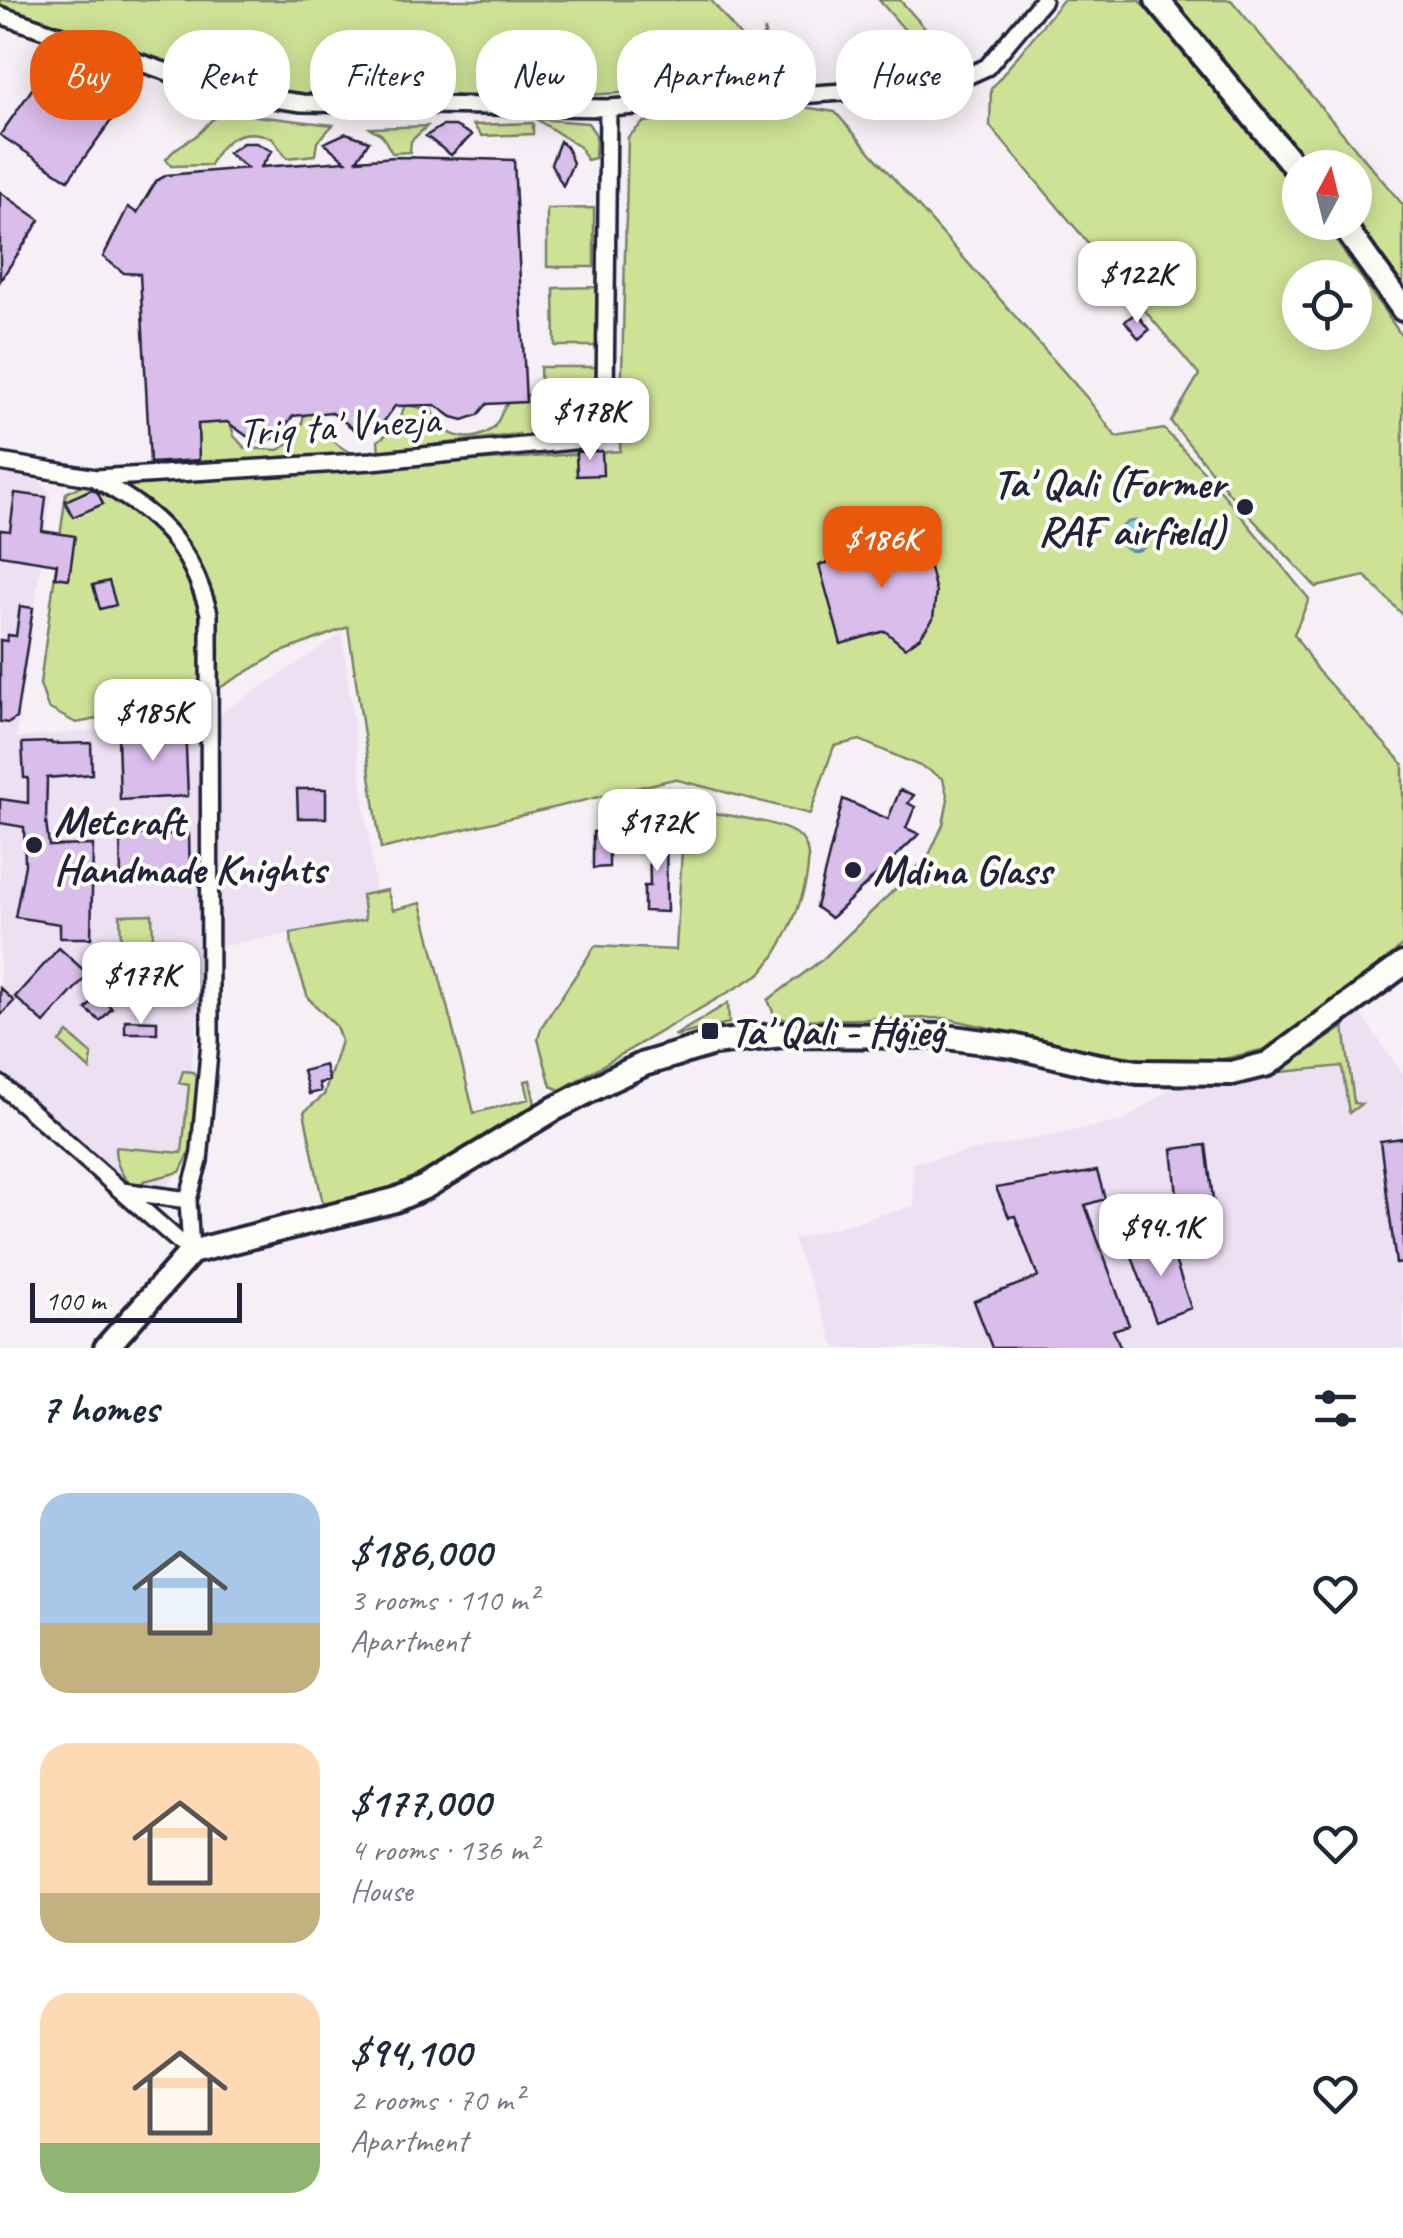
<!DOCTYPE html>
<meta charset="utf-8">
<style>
body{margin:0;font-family:Caveat,sans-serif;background:#f2f2f3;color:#1f2937;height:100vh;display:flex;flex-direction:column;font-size:38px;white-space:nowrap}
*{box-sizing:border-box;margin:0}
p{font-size:32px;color:#747a83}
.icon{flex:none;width:55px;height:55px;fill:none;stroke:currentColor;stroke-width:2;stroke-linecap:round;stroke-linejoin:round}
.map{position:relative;height:1348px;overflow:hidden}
.details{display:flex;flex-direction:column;background:#fff;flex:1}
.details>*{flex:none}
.banner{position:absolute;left:30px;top:30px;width:1345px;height:90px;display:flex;gap:20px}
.needle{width:65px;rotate:7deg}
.fabs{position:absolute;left:1282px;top:150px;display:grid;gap:20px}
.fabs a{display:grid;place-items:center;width:90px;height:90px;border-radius:50%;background:#fff;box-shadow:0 5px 25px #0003;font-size:50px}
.scale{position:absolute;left:30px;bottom:25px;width:212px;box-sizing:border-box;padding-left:10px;border:5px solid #22223b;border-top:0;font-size:28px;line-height:35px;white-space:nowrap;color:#22223b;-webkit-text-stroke:8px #fdfcf7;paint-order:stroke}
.price{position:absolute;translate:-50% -85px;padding:0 22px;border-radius:20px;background:#fff;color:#222;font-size:32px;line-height:65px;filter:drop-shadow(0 2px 5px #0008)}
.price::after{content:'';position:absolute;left:50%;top:60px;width:30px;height:22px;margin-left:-15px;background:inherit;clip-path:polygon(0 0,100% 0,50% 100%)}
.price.selected{background:#ea580c;color:#fff}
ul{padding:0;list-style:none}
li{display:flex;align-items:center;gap:30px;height:250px;padding:0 40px}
li span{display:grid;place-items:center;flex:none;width:280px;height:200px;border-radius:30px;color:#555}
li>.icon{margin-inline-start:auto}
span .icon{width:120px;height:120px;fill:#fffc;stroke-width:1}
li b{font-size:42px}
h2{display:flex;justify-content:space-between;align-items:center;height:120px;padding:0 40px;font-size:42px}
.pill{padding:0 35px;border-radius:40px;background:#fff;box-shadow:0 5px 25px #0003;font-size:35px;line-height:90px}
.pill.selected{background:#ea580c;color:#fff}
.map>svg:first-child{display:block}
.built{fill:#ede0f2}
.green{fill:#cee296;stroke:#788268;stroke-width:2.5;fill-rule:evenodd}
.water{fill:#87cfe8;stroke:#5f8aa3;stroke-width:2.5}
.building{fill:#d9bdeb;stroke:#22223b;stroke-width:2.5}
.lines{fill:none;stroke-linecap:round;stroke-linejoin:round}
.minor-casing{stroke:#22223b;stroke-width:22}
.secondary-casing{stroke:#22223b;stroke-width:30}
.minor{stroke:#fdfcf7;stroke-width:15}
.secondary{stroke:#fdfcf7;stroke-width:22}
.poi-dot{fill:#22223b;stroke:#fdfcf7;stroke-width:4}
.labels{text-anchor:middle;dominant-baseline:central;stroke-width:8;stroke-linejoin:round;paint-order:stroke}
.street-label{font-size:42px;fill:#22223b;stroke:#fdfcf7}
.poi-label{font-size:42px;font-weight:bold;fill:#22223b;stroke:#fdfcf7;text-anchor:start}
</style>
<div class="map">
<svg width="1403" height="1348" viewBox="0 0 1403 1348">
<rect width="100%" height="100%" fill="#f6eff5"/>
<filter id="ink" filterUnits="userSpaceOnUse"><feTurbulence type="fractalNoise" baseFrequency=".01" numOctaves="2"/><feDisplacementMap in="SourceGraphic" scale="20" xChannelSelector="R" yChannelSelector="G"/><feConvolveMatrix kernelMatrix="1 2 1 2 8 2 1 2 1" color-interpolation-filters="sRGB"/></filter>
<g filter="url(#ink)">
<path class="built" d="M 0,469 L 33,474 L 51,493 L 16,738 L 212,719 L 342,634 L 379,917 L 206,949 L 189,1084 L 190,1154 L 162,1195 L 135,1188 L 0,1073 Z
M 1359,1012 L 1403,1074 L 1403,1348 L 836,1348 L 793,1239 L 914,1206 L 912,1163 L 1123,1121 L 1168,1090 L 1271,1072 Z"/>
<path class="green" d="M 0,0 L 711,0 L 743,40 L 728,77 L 707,88 L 569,96 L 306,96 C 201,87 99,41 0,7 Z
M 879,0 L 900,0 L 959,67 C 945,73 931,75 917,67 L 910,36 Z
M 1063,0 L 1139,0 L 1300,194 L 1300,222 L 1324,223 L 1403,338 L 1403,615 L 1365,576 L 1316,587 L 1233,498 L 1171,422 L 1199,375 L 990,126 L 991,89 ZM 1300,278 L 1355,278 L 1355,332 L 1300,332 Z
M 1168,0 L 1231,0 L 1403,205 L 1403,295 L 1355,222 L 1355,168 L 1302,167 Z
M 765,29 L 765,82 L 753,82 L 751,79 Z
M 797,106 L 835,112 L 1088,399 L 1116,437 L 1164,429 L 1211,479 L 1309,599 L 1294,634 L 1317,670 L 1403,764 L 1403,945 L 1325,1012 L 1286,1038 L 1265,1049 L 1207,1063 L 1139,1061 L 945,1018 L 786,1020 L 774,1014 L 768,1000 L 823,959 L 928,857 L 943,825 L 948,799 L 943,779 L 927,769 L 860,740 L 834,746 L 810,814 L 674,779 L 381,849 L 348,627 L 279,653 L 199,700 L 76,723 L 48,708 L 40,684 L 66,493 L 96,478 L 157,483 L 620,451 L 628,137 L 644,122 Z
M 230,113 L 333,125 L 317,142 L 315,155 L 287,158 L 272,138 C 243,126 223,138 210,165 L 171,166 L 166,159 C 175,149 180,145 191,139 C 208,130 208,114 230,113 Z
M 536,119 L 588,123 L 596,135 L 595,158 L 587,160 L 580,147 Z
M 533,123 L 533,134 L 482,136 L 473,125 Z
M 427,126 L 411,141 L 410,152 L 392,153 L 382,135 L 370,128 Z
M 594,208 L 594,267 L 547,267 L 547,209 Z
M 601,287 L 602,346 L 555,346 L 554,288 Z
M 540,367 L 600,367 C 600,390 602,415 583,431 L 520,439 L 519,434 L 379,452 L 378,441 L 397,426 L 405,405 L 433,410 C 439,436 470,446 492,429 C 501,421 501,408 509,402 C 518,395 530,395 541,394 Z
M 319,413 C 326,433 331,444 352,453 L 199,465 L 198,424 L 230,421 L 234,436 L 245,448 L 279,450 L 299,436 L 304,414 Z
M 688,809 C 714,814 786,820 802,839 C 824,865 782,956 758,975 L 560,1090 L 551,1086 L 538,1039 L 542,1026 L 595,946 L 676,950 L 683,833 L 687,832 Z
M 387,890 L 393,910 L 421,903 L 474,1113 L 529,1099 L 525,1081 L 530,1080 L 535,1104 L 406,1182 L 374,1194 L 323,1204 L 304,1112 L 324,1095 L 341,1041 L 336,1026 L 308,998 L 292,948 L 291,933 L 365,920 L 362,895 Z
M 152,914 L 155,990 L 123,991 L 120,915 Z
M 728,1003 L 729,1023 L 674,1036 Z
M 1344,1027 L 1354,1103 L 1361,1104 L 1349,1113 L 1342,1066 L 1282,1072 L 1281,1069 Z
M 68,1033 L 92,1054 L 90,1070 L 60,1042 Z
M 183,1071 L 193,1072 L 199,1080 L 191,1150 L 180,1172 L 144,1181 L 136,1189 C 122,1178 115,1165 115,1147 L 182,1153 L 189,1085 L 179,1083 Z"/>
<path class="water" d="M1119 536a15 15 0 1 1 30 0a15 15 0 1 1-30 0Z"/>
<path class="building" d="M 44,72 L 113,118 L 68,180 L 0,135 Z
M 442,126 L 455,126 L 472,135 L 451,155 L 426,136 Z
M 346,133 L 369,141 L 357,160 L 395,157 L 514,160 L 526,402 L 487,404 L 478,415 L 463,420 L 452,417 L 435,405 L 395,406 L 380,427 L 366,432 L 354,429 L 331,412 L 293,416 L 277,437 L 262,442 L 251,439 L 227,422 L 198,424 L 199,460 L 150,463 L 140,274 L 124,273 L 103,257 L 128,207 L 137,213 L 156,181 L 167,175 L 247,168 L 228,153 L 243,143 L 256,143 L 272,151 L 261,167 L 346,161 L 324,143 Z
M 560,141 L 567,148 L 573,163 L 563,186 L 551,164 Z
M 0,192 L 40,220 L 0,281 Z
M 1136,313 L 1149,330 L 1139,339 L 1125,321 Z
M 602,451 L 603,475 L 577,476 L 576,452 Z
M 92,489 L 98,493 L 103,504 L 73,517 L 65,501 Z
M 15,493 L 46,497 L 42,531 L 75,536 L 69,579 L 55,577 L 57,564 L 0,555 L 0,530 L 10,531 Z
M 883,527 L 909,541 L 928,560 L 936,592 L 933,619 L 920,637 L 905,648 L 885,631 L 841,644 L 819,565 L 867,552 Z
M 109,581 L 116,605 L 100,609 L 93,585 Z
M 20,606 L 33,608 L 16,718 L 9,723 L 0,722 L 0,640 L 7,641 L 8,635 L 16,636 Z
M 185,725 L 188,796 L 120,800 L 118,736 Z
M 51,742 L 52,744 L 91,743 L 92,774 L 47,778 L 46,822 L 49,846 L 93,845 L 91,938 L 60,938 L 60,924 L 15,917 L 25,865 L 24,827 L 0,823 L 0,799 L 28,803 L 28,778 L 24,778 L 22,743 Z
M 297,789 L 326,789 L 326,818 L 298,818 Z
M 900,790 L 914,795 L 908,803 L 915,807 L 906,828 L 919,834 L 831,918 L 816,907 L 843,799 L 888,819 Z
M 593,832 L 609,832 L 609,867 L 593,868 Z
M 649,832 L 666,832 L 667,912 L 644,911 L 644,886 L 650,886 Z
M 189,834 L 190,877 L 121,878 L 120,835 Z
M 59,948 L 88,974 L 44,1023 L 15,997 Z
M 0,988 L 14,1001 L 0,1016 Z
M 98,996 L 112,1008 L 100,1021 L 86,1009 Z
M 125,1020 L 157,1021 L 157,1033 L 125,1033 Z
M 325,1065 L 329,1081 L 319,1083 L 321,1091 L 309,1094 L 303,1071 Z
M 1403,1138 L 1403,1263 L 1396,1264 L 1380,1141 Z
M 1206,1145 L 1215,1215 L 1180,1222 L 1172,1149 Z
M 1097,1171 L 1105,1199 L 1085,1205 L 1129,1325 L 1113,1330 L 1121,1348 L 992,1348 L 974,1301 L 1038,1277 L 1015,1216 L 1009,1217 L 996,1188 Z
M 1164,1239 L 1171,1248 L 1191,1308 L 1156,1321 L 1129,1249 Z"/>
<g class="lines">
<g class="minor-casing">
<path id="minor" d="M 0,15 L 200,83 L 251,96 L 302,103 L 608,108 L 947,85 L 987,67 L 1043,0
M 0,462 L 96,478 L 372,461 L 583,440 L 600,426 L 605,401 L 608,108
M 98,480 C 160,516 189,542 209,613 L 210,1042 L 199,1161 L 188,1200 L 191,1252
M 0,1084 L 191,1252
M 122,1191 L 188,1200"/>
</g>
<g class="secondary-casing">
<path id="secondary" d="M 1157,0 L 1300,173
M 1341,222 L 1403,309
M 106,1348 L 191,1252 L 395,1200 L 425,1187 L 552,1110 L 610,1080 L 644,1064 L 714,1043 L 782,1035 L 939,1036 L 1013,1046 L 1093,1065 L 1138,1072 L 1232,1073 L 1268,1064 L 1403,964"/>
</g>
<use href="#minor" class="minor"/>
<use href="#secondary" class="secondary"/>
</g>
</g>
<g class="poi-dot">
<circle cx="1245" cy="507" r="10"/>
<circle cx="34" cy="845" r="10"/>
<circle cx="853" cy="870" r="10"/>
<rect x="700" y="1021" width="20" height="20" rx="5"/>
</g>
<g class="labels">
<g class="street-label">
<text transform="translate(339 426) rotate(-4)">Triq ta' Vnezja</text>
</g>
<g class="poi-label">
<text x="1225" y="483" text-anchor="end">Ta' Qali (Former<tspan x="1225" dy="48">RAF airfield)</tspan></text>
<text x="54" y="821">Metcraft<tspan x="54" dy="48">Handmade Knights</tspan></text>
<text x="873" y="870">Mdina Glass</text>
<text x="730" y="1031">Ta' Qali - Ħġieġ</text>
</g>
</g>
</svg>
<div class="fabs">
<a><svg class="needle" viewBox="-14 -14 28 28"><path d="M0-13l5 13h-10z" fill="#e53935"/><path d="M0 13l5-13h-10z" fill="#747a83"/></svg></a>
<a><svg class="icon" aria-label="locate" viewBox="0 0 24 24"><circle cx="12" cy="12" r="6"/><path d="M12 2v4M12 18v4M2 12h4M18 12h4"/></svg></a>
</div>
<div class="scale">100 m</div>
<b class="price" style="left:1137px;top:326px">$122K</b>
<b class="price" style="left:590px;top:463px">$178K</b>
<b class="price selected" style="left:882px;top:591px">$186K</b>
<b class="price" style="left:153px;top:764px">$185K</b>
<b class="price" style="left:657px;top:874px">$172K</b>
<b class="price" style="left:141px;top:1027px">$177K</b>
<b class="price" style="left:1161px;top:1279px">$94.1K</b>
<div class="banner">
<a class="pill selected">Buy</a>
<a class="pill">Rent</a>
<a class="pill">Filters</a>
<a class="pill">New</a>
<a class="pill">Apartment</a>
<a class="pill">House</a>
</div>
</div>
<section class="details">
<h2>7 homes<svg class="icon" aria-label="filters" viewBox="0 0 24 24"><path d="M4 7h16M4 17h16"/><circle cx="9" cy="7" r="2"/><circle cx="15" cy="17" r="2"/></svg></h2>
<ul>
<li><span style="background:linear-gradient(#a9c7e8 65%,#c2b280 0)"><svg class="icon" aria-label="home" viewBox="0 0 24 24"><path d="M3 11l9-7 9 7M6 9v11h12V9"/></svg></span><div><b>$186,000</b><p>3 rooms · 110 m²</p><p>Apartment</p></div><svg class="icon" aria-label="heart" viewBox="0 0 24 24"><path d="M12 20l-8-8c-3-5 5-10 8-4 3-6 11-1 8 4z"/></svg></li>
<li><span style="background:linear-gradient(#ffd9b3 75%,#c2b280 0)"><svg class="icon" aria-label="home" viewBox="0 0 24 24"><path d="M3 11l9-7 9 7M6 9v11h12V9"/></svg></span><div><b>$177,000</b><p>4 rooms · 136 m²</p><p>House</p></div><svg class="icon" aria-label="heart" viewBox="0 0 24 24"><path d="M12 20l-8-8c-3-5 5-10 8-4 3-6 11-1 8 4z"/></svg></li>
<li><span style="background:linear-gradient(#ffd9b3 75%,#8fb573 0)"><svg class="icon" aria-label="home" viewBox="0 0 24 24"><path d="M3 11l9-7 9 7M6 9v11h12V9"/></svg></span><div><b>$94,100</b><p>2 rooms · 70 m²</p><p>Apartment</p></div><svg class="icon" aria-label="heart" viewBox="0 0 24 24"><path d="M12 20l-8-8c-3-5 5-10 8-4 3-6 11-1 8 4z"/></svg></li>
</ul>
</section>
